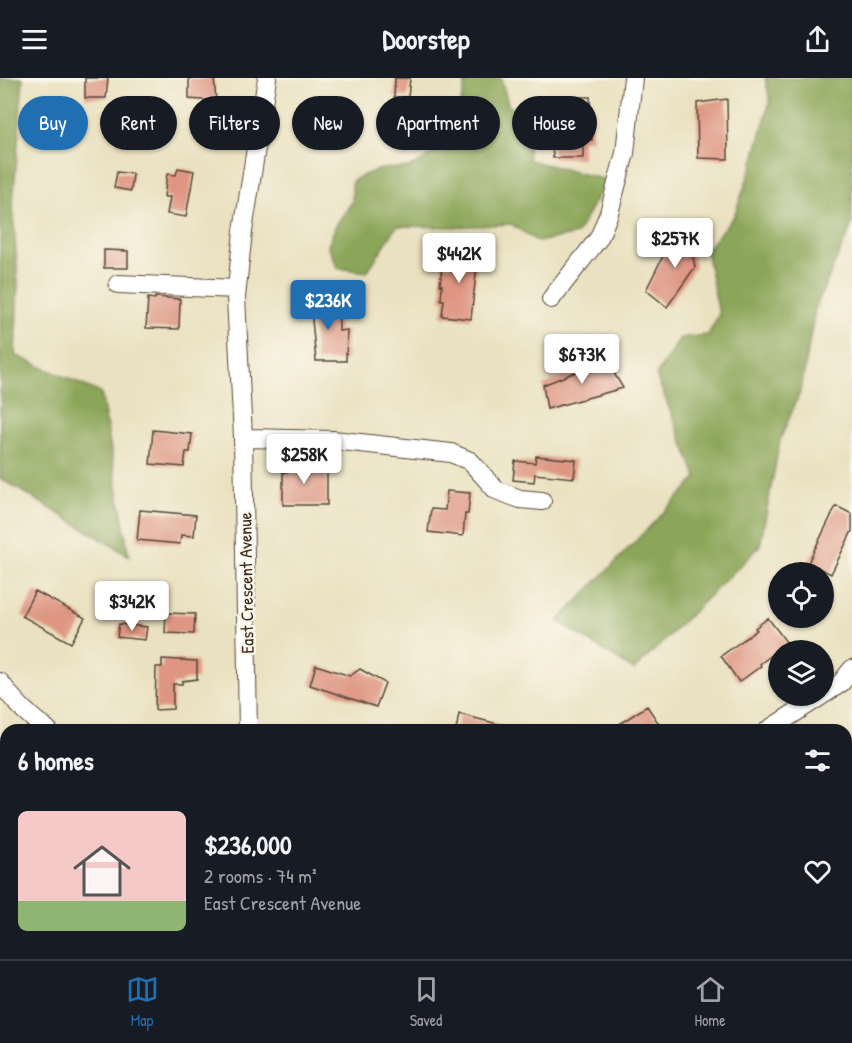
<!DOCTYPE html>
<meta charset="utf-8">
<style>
body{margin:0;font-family:"Patrick Hand",sans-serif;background:#242831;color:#f1f3f6;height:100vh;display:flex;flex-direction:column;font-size:22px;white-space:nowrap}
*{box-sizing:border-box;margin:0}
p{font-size:20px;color:#9ea1a6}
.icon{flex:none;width:33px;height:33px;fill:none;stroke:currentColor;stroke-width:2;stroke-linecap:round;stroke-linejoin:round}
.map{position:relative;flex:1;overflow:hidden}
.side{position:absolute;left:0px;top:646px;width:852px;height:236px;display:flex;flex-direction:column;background:#171b24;border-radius:18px 18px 0 0;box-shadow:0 2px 4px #0004}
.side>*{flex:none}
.top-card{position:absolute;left:18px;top:18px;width:816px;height:54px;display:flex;gap:12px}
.buttons{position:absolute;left:768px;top:484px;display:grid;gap:12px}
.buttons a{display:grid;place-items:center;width:66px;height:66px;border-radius:50%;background:#171b24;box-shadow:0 2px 4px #0004;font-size:30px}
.price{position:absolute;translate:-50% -51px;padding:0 14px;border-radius:6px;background:#fff;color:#222;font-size:20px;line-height:39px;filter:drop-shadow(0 2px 3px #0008)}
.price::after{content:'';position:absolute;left:50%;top:36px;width:18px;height:14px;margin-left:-9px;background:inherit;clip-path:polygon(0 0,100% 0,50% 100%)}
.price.active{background:#1f6fb2;color:#fff}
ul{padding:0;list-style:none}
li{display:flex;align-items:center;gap:18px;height:150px;padding:0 18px}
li+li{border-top:2px solid #363941}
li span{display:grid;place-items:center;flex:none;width:168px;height:120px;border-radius:9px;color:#555}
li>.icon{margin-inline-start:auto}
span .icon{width:72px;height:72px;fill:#fffc;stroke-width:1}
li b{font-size:26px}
h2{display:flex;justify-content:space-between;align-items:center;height:72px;padding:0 18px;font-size:26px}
.tag{padding:0 21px;border-radius:27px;background:#171b24;box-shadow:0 2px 4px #0004;font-size:21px;line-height:54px}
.tag.active{background:#1f6fb2;color:#fff}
header{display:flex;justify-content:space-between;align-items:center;height:78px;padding:0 18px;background:#171b24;font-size:27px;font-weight:700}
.dock{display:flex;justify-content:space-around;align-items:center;height:84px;border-top:2px solid #363941;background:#171b24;font-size:16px;color:#9ea1a6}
.dock a{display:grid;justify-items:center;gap:3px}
.dock .active{color:#1f6fb2}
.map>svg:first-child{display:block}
.forest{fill:#8ba658;stroke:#63683b;stroke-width:1.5}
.building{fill:#de9682}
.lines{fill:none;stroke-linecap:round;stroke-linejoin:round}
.minor-casing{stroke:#554536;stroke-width:20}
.minor{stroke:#fff;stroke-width:18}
.labels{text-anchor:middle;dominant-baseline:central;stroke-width:5;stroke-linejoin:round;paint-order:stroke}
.street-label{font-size:18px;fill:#3b2a1e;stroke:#fbf7ec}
</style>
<header><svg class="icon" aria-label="menu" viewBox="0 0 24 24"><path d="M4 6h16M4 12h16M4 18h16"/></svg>Doorstep<svg class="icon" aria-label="share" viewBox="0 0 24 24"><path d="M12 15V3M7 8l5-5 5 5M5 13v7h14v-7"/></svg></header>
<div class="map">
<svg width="852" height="881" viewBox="0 0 852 881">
<rect width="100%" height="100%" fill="#fbf7ec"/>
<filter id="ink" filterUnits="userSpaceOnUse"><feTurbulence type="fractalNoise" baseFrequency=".0167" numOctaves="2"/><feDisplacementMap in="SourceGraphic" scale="12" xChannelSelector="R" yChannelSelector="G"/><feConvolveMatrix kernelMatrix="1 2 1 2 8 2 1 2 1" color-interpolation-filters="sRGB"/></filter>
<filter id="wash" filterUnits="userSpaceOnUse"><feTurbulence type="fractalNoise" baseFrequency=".008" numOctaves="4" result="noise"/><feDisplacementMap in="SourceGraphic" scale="24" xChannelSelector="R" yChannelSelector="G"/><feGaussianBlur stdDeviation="1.35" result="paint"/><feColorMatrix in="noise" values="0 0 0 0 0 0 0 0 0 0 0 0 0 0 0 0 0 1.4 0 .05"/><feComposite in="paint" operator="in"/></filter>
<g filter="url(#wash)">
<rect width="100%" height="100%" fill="#eae1c0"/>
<path class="forest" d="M 0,0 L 23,0 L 13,127 L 18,206 L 15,277 L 101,315 L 129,478 L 0,400 Z
M 466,0 L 501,0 L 509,29 L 525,32 L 529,82 L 606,102 L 577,156 L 538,164 L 511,146 L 456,149 L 397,148 L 367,194 L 338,190 L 328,168 L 336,147 L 352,124 L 352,103 C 360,99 369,94 378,92 C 390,89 405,92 415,87 C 447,72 461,32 466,0 Z
M 765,0 L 852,0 L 852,146 L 815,231 L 801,312 L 780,362 L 760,468 L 634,592 L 558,543 L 697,400 L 656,297 L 680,260 L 708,257 L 719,236 L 706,172 L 734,138 L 752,88 L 770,23 Z
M 852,802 L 852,881 L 733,881 L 735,876 L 846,876 L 846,803 Z"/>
<g id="blocks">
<path class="building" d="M 85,0 L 108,0 L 106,20 L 85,20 Z
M 189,0 L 214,0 L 216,23 L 189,21 Z
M 395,0 L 410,0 L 408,19 L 394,19 Z
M 570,19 L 590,19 L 592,62 L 583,62 L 583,80 L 553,80 L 551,52 L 568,49 Z
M 727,21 L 728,81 L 698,80 L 697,25 Z
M 335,32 L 356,32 L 356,53 L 346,53 L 343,65 L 311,65 L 310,49 L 335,45 Z
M 178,90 L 194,93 L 186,139 L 167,136 L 170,119 L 164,119 L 167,96 L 176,97 Z
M 117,94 L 133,96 L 131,113 L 114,110 Z
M 703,142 L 707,145 L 692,174 L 695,189 L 667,229 L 646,212 L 664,176 L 678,171 Z
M 453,170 L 476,172 L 475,186 L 477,186 L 471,241 L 442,238 L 444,222 L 441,222 L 442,207 L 440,207 L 442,187 L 451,188 Z
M 104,172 L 128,173 L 128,190 L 104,190 Z
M 338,218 L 339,253 L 347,252 L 346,283 L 316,283 L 312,242 L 312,229 L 316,229 L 316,219 Z
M 155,219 L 180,221 L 179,251 L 146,250 L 148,220 L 155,221 Z
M 606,282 L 623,310 L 547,331 L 543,307 Z
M 153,352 L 192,356 L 190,374 L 186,374 L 184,389 L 150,386 Z
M 287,378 L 302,378 L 302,394 L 327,394 L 327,427 L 283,427 L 283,394 L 287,394 Z
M 536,378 L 576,382 L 574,400 L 535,396 L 534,404 L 513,402 L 515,383 L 535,385 Z
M 447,413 L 470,415 L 468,436 L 465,436 L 463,458 L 428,454 L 431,431 L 445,432 Z
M 836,428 L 852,436 L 852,453 L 831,496 L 808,485 Z
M 140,432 L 196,437 L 194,458 L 181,457 L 180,466 L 137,462 Z
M 35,513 L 85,540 L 71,565 L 22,538 Z
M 166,535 L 195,536 L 194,556 L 165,555 Z
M 768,540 L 787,565 L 760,586 L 761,588 L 739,604 L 721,578 L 757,552 L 755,550 Z
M 119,546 L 147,549 L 145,562 L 117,559 Z
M 162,581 L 197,583 L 197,601 L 182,603 L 182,606 L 173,606 L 173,631 L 155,632 L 156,589 L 162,589 Z
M 316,587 L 350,598 L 360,591 L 385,605 L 376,629 L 310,607 Z
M 647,628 L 663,652 L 610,652 Z
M 459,636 L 506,648 L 505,652 L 456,652 Z"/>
</g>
</g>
<g filter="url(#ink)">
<use href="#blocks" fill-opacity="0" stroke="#554536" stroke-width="1.5"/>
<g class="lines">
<g class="minor-casing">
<path id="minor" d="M 118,206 L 237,211
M 551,221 L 599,160 L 609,135 L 625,75 L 633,0
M 243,360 L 333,362 L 451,375 L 470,383 L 496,412 L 520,421 L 542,423
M 0,604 C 14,624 28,638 48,652
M 824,616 L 841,605 L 852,591
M 248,652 L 243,360 L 236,219 L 243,153 L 267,0
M 768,652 L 821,618
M 586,881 L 587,876"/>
</g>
<use href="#minor" class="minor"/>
</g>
</g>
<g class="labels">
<g class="street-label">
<text transform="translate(246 505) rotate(-91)">East Crescent Avenue</text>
</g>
</g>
</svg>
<div class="buttons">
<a><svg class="icon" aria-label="locate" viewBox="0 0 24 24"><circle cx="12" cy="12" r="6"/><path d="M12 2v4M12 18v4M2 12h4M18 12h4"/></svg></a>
<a><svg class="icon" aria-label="layers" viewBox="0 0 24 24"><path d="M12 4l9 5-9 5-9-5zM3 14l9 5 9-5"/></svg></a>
</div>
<b class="price" style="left:675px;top:191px">$257K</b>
<b class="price" style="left:459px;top:206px">$442K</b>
<b class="price active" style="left:328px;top:253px">$236K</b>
<b class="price" style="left:582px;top:307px">$673K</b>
<b class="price" style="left:304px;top:407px">$258K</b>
<b class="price" style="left:132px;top:554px">$342K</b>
<div class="top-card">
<a class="tag active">Buy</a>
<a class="tag">Rent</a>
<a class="tag">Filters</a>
<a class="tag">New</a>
<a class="tag">Apartment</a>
<a class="tag">House</a>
</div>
<section class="side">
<h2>6 homes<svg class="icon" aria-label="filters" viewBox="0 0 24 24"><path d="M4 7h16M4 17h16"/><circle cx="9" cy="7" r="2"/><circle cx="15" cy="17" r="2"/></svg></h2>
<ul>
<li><span style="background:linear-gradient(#f6c9c9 75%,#8fb573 0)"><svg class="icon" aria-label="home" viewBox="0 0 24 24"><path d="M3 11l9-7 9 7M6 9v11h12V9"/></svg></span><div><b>$236,000</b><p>2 rooms · 74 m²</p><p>East Crescent Avenue</p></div><svg class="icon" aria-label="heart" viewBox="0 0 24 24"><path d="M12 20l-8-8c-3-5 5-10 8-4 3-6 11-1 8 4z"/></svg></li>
</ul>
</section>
</div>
<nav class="dock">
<a class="active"><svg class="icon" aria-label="map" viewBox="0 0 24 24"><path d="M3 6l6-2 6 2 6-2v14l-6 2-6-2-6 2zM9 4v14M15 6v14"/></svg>Map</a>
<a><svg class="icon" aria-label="saved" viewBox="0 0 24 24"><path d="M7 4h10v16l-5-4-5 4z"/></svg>Saved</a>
<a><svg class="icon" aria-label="home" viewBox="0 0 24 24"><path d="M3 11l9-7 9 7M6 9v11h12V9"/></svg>Home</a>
</nav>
